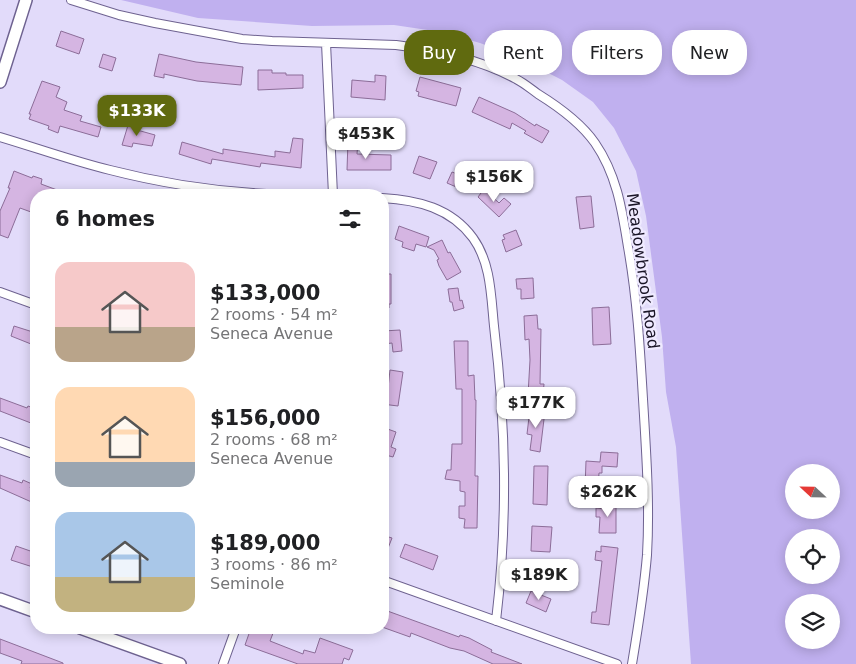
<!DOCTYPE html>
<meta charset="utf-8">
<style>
body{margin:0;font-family:"DejaVu Sans",sans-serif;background:#f6f6f6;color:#202124;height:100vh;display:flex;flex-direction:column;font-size:19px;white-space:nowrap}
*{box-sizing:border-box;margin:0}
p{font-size:16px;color:#757577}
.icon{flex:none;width:28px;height:28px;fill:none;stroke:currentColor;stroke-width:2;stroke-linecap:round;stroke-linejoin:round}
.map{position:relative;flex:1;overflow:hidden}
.side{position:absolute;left:30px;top:189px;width:359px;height:445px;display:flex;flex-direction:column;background:#fff;border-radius:20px;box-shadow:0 2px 12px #0003}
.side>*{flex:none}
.guide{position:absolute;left:404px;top:30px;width:376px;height:45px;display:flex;gap:10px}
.needle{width:32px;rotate:292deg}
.fabs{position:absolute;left:785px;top:464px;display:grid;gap:10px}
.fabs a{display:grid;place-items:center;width:55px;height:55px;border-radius:50%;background:#fff;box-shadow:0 2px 12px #0003;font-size:25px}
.price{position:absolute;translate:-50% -42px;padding:0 11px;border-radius:10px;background:#fff;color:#222;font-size:16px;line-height:32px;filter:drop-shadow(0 1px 2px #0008)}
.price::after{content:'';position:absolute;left:50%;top:30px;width:15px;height:11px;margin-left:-8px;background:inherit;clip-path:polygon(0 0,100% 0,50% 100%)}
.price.selected{background:#606a0f;color:#fff}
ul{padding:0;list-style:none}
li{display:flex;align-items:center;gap:15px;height:125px;padding:0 25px}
li span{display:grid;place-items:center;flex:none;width:140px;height:100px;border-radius:15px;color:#555}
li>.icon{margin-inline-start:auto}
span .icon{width:60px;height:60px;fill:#fffc;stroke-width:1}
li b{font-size:21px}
h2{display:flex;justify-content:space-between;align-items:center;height:60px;padding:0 25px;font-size:21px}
.pill{padding:0 18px;border-radius:20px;background:#fff;box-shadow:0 2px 12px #0003;font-size:18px;line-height:45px}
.pill.selected{background:#606a0f;color:#fff}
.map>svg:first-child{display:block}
.green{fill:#c0b0ef;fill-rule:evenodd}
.building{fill:#d5b5e2;stroke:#8c6d98}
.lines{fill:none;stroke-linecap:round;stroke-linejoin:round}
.minor-casing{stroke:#6e6290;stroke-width:10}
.secondary-casing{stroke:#6e6290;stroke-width:14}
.minor{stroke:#fff;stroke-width:8}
.secondary{stroke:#fff;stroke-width:11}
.labels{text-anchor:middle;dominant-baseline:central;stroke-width:4.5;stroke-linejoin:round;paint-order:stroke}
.street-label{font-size:16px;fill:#191426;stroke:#efeaff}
</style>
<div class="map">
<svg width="856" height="664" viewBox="0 0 856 664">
<rect width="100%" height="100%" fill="#e2dbfa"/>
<path class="green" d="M 121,0 L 856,0 L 856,664 L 691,664 L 676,447 L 666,392 L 662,337 L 646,216 L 636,171 L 614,128 L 593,102 L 562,80 L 513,55 L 480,43 L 441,32 L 394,25 L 312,26 L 198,18 ZM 794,472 L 831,472 L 831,510 L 794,510 ZM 794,538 L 831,538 L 831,575 L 794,575 ZM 831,602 L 831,640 L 794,640 L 794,602 Z"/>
<path class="building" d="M 61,31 L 84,39 L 79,54 L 56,46 Z
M 103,54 L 116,58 L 112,71 L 99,67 Z
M 159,54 L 196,62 L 243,67 L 241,85 L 197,81 L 164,74 L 164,78 L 154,76 Z
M 258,70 L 272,70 L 272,73 L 286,73 L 286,75 L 303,75 L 303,88 L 258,90 Z
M 375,75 L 386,76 L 385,100 L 351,97 L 352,80 L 375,82 Z
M 420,77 L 461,88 L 456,106 L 418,96 L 419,92 L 416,91 Z
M 42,81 L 60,87 L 56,97 L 67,102 L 64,110 L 82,116 L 80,121 L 101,127 L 98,137 L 60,126 L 58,133 L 48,129 L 49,126 L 29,119 L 31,114 L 29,114 Z
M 479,97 L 515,113 L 535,126 L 536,124 L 549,131 L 542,143 L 524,133 L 526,131 L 512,123 L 510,129 L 472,112 Z
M 129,122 L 138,125 L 137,130 L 155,135 L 152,146 L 133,143 L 132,147 L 122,145 Z
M 293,138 L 303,139 L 301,168 L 261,163 L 260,167 L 212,159 L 211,164 L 179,154 L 182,142 L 223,154 L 223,149 L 275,157 L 275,151 L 290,153 Z
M 348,141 L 358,141 L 357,154 L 391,155 L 391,170 L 347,170 Z
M 419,156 L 437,162 L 430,179 L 413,173 Z
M 14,171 L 32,178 L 33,176 L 42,179 L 41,184 L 68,194 L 36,195 L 31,212 L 20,208 L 8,238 L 0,235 L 0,211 L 10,188 L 8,188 Z
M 452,172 L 473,180 L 468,192 L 447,183 Z
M 484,189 L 499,203 L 504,198 L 511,204 L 499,217 L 478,197 Z
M 591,196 L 594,227 L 580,229 L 576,197 Z
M 399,226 L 429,237 L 426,247 L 416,244 L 414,251 L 402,247 L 403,242 L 395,239 Z
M 516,230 L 522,245 L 506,252 L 502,240 L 505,239 L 503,235 Z
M 442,240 L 448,253 L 450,252 L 461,272 L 447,280 L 439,266 L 437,260 L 439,259 L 434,250 L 427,247 Z
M 382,274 L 391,274 L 391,304 L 389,304 L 389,308 L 382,308 Z
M 533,278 L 534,298 L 521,299 L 521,289 L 517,289 L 516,279 Z
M 458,288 L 460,301 L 462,300 L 464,308 L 454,311 L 452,302 L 450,302 L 448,289 Z
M 609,307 L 611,344 L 593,345 L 592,308 Z
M 537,315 L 538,329 L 541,329 L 540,384 L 544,384 L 543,396 L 528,395 L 530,360 L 529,339 L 525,340 L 524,316 Z
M 14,326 L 36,333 L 36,346 L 11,336 Z
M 400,330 L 402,351 L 393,352 L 392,343 L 384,344 L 383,331 Z
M 454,341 L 468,341 L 468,376 L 474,375 L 475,400 L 476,400 L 475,476 L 478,476 L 477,528 L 464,528 L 465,519 L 459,518 L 459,506 L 465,506 L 465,492 L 460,491 L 460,481 L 445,479 L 447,470 L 451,470 L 452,444 L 462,444 L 462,389 L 456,389 Z
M 390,370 L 403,372 L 398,406 L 382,404 L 384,388 L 388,388 Z
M 0,398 L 27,408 L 28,406 L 36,409 L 36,425 L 0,411 Z
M 530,409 L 545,411 L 540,452 L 530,450 L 532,435 L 527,434 Z
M 382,427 L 396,432 L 391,447 L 396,449 L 393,457 L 382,454 Z
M 601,452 L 618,453 L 617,467 L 602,466 L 602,473 L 599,473 L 598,489 L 585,488 L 586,461 L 600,462 Z
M 534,466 L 548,466 L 547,505 L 533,504 Z
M 0,475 L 22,483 L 23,480 L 32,484 L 30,488 L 36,490 L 36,504 L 0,488 Z
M 606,502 L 616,502 L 616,533 L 599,533 L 600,517 L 596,517 L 596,508 L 606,509 Z
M 532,526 L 552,527 L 550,552 L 531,551 Z
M 382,535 L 392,538 L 383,561 L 382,561 Z
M 405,544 L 438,556 L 433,570 L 400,557 Z
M 16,546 L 36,553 L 36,568 L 11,560 Z
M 601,546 L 618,548 L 609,625 L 591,623 L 592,612 L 596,612 L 602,561 L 595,560 L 596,551 L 601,552 Z
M 531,591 L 551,599 L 546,612 L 526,603 Z
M 382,609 L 459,637 L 460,635 L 469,638 L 492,650 L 491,652 L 522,664 L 493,664 L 464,651 L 450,648 L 411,633 L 410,637 L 382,627 Z
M 251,628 L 263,631 L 264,628 L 275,628 L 270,641 L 303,654 L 304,650 L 315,653 L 320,638 L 353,650 L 349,660 L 344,658 L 342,664 L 298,664 L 245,645 Z
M 0,639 L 63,663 L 63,664 L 21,664 L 22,661 L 0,653 Z"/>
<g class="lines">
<g class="minor-casing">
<path id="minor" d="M 71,0 L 119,15 L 155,23 L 242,39 L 272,41 L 396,45 C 436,50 480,59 516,79 C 524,83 531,89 538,94 C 559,107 581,123 595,143 C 617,175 622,210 628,247 C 637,298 640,348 643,399 C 646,450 650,503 647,555 C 644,591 638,628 632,664
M 326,43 L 333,195
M 0,137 C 37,148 73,161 110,170 C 168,185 228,193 288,195
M 382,198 C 418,200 451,208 473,238 C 491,263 491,296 494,326 C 506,427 508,520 496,621
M 0,292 L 36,305
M 0,442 L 36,455
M 382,580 L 617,664
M 223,664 L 236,628"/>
</g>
<g class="secondary-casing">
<path id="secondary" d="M 0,82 L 26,0
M 0,599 L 36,612
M 80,628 L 180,664"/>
</g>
<use href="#minor" class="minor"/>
<use href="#secondary" class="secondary"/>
</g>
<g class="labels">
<g class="street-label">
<text transform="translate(643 271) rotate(82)">Meadowbrook Road</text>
</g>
</g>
</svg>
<div class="fabs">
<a><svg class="needle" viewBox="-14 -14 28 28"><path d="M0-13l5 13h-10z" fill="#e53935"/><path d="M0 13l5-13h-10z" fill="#757577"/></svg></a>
<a><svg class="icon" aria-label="locate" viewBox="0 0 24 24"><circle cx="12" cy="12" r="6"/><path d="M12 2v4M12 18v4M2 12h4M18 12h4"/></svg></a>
<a><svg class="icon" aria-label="layers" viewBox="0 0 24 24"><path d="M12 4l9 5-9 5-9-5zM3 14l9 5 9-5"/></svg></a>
</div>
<b class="price selected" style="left:137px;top:137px">$133K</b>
<b class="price" style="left:366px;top:160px">$453K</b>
<b class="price" style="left:494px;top:203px">$156K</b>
<b class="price" style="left:536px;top:429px">$177K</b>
<b class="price" style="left:608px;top:518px">$262K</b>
<b class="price" style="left:539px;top:601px">$189K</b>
<div class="guide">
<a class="pill selected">Buy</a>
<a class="pill">Rent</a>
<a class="pill">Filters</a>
<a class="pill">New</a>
</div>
<section class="side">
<h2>6 homes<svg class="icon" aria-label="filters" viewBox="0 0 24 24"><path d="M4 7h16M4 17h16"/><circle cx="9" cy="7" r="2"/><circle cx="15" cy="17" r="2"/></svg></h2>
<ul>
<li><span style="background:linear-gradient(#f6c9c9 65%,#b9a48a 0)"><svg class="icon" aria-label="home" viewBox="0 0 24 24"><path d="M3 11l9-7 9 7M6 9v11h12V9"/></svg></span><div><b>$133,000</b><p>2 rooms · 54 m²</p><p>Seneca Avenue</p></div></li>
<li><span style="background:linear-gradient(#ffd9b3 75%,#9aa5b1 0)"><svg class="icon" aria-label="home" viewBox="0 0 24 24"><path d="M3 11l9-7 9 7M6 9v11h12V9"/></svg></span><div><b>$156,000</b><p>2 rooms · 68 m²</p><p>Seneca Avenue</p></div></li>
<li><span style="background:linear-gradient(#a9c7e8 65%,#c2b280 0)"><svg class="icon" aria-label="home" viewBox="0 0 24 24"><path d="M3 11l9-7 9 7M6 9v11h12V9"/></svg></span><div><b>$189,000</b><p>3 rooms · 86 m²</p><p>Seminole</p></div></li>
</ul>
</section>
</div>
